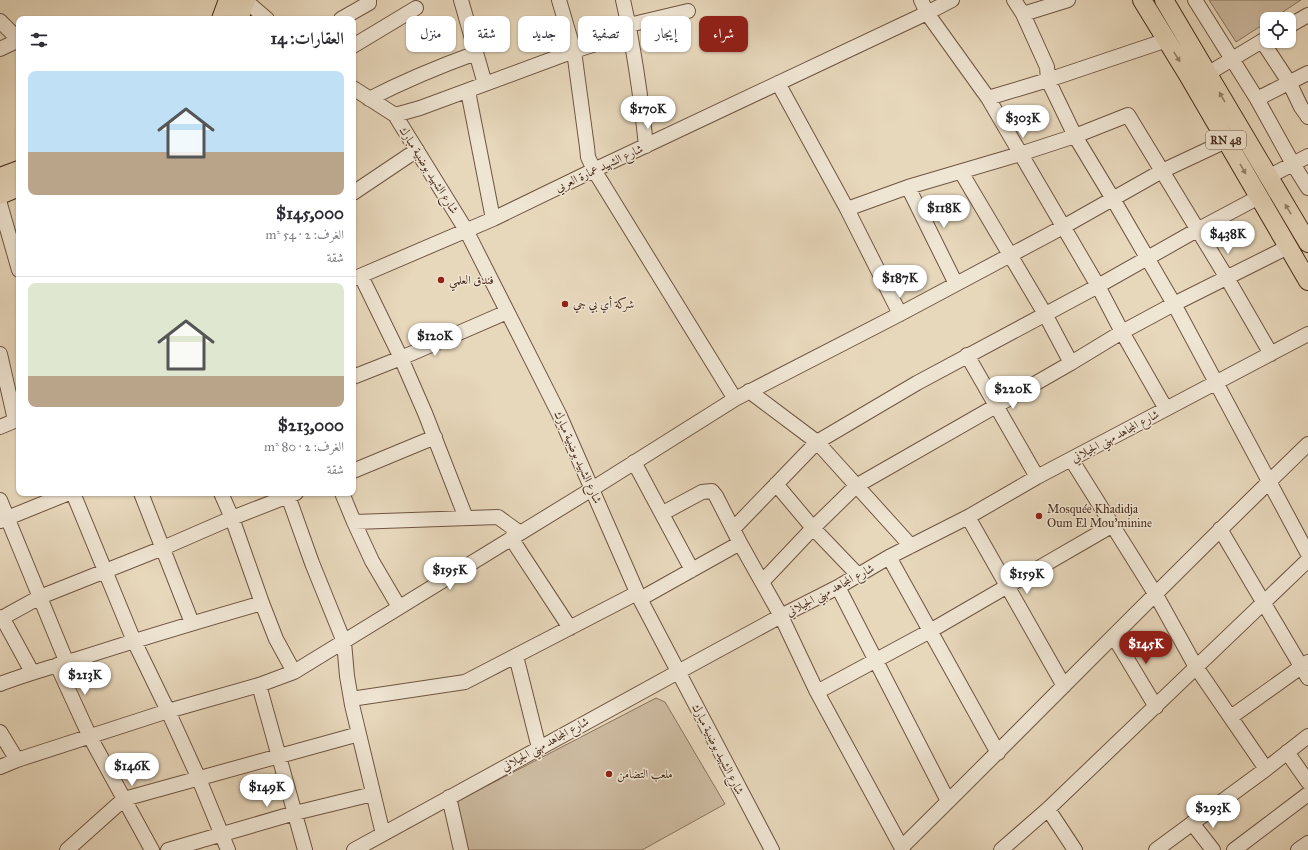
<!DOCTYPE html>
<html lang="ar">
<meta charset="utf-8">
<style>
body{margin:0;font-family:"IM FELL Great Primer",Amiri,serif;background:#f7f7f7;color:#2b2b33;direction:rtl;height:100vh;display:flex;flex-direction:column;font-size:15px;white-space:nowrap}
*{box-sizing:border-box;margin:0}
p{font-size:13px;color:#7c7c81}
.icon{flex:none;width:22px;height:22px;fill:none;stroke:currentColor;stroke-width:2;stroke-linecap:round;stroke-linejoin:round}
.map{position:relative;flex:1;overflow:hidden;direction:ltr}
.sheet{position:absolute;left:16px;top:16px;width:340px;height:480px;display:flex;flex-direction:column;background:#fff;border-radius:8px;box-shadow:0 1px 3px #0004;direction:rtl}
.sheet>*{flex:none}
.banner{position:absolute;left:368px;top:16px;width:380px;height:36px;direction:rtl;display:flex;gap:8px}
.tools{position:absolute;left:1260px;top:12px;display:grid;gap:8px}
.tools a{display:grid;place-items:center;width:36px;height:36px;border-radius:8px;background:#fff;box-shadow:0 1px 3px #0004;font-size:20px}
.price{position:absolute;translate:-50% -34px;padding:0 9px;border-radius:14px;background:#fff;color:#222;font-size:13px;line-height:26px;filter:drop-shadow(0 1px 2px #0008)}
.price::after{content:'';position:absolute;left:50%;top:24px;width:12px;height:9px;margin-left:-6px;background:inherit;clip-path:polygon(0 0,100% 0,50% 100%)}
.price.active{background:#8f2418;color:#fff}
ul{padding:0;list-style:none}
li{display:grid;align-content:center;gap:8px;height:212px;padding:0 12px}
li+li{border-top:1px solid #e1e1e2}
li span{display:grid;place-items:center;height:124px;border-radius:8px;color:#555}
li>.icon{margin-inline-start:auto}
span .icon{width:72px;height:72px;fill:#fffc;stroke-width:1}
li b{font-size:17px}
h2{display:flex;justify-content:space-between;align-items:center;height:48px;padding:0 12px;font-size:17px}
.pill{padding:0 14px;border-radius:8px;background:#fff;box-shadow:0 1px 3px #0004;font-size:14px;line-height:36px}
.pill.active{background:#8f2418;color:#fff}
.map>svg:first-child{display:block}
.green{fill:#ccbaa0;stroke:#8a725d}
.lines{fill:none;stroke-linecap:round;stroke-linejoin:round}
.minor-casing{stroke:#6f5542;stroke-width:16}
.major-casing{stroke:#472a1a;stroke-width:20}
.minor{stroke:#efe5d3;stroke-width:14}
.major{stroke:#e7d7bb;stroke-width:18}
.oneway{fill:#97806a}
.poi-dot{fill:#8f2418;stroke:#efe5d3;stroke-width:1.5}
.labels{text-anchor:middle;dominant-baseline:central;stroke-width:3;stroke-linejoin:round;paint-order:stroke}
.shield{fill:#efe5d3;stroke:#796252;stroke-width:1}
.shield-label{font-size:11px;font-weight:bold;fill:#472a1a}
.street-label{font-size:12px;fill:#472a1a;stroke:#efe5d3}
.poi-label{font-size:12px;fill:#472a1a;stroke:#efe5d3;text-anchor:start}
</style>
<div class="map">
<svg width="1308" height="850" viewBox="0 0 1308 850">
<rect width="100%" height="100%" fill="#e7d7bb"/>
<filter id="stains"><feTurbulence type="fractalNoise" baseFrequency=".005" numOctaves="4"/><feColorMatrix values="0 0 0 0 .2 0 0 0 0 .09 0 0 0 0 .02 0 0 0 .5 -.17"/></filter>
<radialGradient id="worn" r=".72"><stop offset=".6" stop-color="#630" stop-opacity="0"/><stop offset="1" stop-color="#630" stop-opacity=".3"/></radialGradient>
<path class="green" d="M 1209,0 L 1301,0 L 1272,19 L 1267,19 L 1267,22 L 1236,42 Z
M 656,698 L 665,702 L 725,804 L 642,850 L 465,850 L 454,803 Z"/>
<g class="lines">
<g class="minor-casing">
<path id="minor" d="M 461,0 L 485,84
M 559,0 L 574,51 L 587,147 L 588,157 L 594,170 L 735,399
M 623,0 C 634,48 641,97 646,146
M 921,0 L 927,13 L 988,98 L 1098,286 L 1122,332 L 1166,409
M 1014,0 L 1023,14 L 1047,67 L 1048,80 L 1075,136 L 1113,199 L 1174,304 L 1308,554
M 1195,0 L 1257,99 L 1293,164 L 1308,188
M 246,1 L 267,19
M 1023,14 L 1068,0
M 341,19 L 369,3 L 369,0
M 0,21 L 19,40
M 629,25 L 688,11
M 1289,26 L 1308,15
M 1262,41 L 1289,82 L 1301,107 L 1308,117
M 353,46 L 416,8
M 0,49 L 19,40
M 1199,79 L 1267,38
M 778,83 L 847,209 L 900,314
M 353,88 L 395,115 L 466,230 L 559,414 L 640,599 L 772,850
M 468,91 L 493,219
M 988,98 L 1048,80 L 1167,40
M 369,99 C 404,81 440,66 476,53
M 1257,99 L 1308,73
M 395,115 L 420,108 L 574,51 L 630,33
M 961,172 L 1045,314 L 1071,363
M 1268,177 L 1308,156
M 908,187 L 956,284
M 353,193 L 417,150
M 0,204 L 19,270
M 847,209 L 908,187 L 1020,154 L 1075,136 L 1128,115 L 1227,278 L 1271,354
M 361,276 L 401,358 L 425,413 L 466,518
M 353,279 L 493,219 L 594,170 L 927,13 L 952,0
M 0,354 L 15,420
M 967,355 L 1037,477
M 353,377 L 401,358 L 507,312
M 749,391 L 817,442 L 911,546
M 0,427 L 19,419
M 1071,459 L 1156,595 L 1196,667 L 1266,769
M 634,462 L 692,570
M 353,471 L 435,437
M 776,484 L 813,528 L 859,576
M 73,493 L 134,641 L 168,711 L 199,779 L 228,850
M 141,493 L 192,623
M 287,493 L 312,563 L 344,642 L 347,676 L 352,705 L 383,834
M 342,493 L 354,522 L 372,561 L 399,607
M 0,500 L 67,663
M 663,513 L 702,492 L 712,491 L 716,496 L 740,543 L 781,616 L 817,692 L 903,850
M 968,517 L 1064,686
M 0,521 L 69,493
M 354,522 L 498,517 L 520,533
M 733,529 L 817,442 L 917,383 L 1098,286 L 1197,230 L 1259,197
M 1220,529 L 1308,678
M 511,538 L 570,628
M 889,557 L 998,753
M 762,582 L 813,528 L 856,486 L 1071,363 L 1122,332 L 1174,304 L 1288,247
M 838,587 L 948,801
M 640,599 L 740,543
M 2,617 L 32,672
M 0,619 L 40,597 L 163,548 L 232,518 L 296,493
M 1114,637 L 1156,707
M 516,656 L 539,748
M 57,665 L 90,737 L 152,850
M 294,672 L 592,489 L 735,399 L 900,314 L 1063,227 L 1162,171 L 1226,141
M 0,684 C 26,674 52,667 78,659 C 139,639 200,621 262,603
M 259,685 L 305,850
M 817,692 L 930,631 L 1113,525
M 351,699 L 465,682 L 637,593
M 1231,717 L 1308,662
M 0,732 L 17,760
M 1287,752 L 1308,782
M 0,767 L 17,760 L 168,711 L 259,685 L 294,672 L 276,639 L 262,603 L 232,518 L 221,493
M 449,797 L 461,850
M 1048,809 L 1075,850
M 1192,823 L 1213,850
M 902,847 C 1038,713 1171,576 1308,444
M 67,850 L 124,799 L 359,734
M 168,850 L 295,813 L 373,794
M 354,850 L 678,672 L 781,616 L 838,587 L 889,557 L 968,517 L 1037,477 L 1308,334
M 1001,850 L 1048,809 L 1308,560
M 1156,850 L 1266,769 L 1308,736
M 1234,850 L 1308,794
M 1298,850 L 1308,843"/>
</g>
<g class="major-casing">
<path id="major" d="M 1142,0 L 1188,75 L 1308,281
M 1164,0 L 1308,243
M 221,19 L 228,0
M 239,19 L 246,0
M 0,177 L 19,170
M 0,195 L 19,187"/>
</g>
<use href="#minor" class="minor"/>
<use href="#major" class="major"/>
</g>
<defs><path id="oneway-solid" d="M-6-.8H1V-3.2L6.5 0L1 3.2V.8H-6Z"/></defs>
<g class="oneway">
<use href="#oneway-solid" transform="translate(1177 57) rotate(58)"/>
<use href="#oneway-solid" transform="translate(1222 97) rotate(-120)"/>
<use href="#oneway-solid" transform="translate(1243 169) rotate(60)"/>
<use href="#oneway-solid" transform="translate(1288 209) rotate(-121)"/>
</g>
<g class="poi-dot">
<circle cx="441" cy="280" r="4"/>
<circle cx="565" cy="304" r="4"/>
<circle cx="1039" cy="516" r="4"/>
<circle cx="609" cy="774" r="4"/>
</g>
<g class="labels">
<rect class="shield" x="1206" y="131" width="40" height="18" rx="3"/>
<g class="shield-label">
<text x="1226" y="140">RN 48</text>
</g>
<g class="street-label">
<text transform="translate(599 168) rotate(-25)">شارع الشهيد عمارة العربي</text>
<text transform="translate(429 170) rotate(58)">شارع الشهيد بوضبية مبارك</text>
<text transform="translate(1115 436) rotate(-28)">شارع المجاهد مهني الجيلاني</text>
<text transform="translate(578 457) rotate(66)">شارع الشهيد بوضبية مبارك</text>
<text transform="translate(830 590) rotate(-28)">شارع المجاهد مهني الجيلاني</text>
<text transform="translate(545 744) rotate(-29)">شارع المجاهد مهني الجيلاني</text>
<text transform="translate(718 749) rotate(63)">شارع الشهيد بوضبية مبارك</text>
</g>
<g class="poi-label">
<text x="449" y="280">فندق العلمي</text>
<text x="573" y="304">شركة أي بي جي</text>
<text x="1047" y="509">Mosquée Khadidja<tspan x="1047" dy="14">Oum El Mou'minine</tspan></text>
<text x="617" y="774">ملعب التضامن</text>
</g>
</g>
<rect width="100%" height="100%" filter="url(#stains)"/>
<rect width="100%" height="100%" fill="url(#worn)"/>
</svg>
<div class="tools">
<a><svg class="icon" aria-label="locate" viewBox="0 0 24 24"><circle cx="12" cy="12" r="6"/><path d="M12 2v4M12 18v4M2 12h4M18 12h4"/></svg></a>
</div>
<b class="price" style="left:648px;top:130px">$170K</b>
<b class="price" style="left:1023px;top:139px">$303K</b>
<b class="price" style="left:944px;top:229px">$118K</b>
<b class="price" style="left:1228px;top:255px">$438K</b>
<b class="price" style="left:900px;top:299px">$187K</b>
<b class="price" style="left:435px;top:357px">$120K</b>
<b class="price" style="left:1013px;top:410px">$220K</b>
<b class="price" style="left:450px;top:591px">$195K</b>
<b class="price" style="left:1027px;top:595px">$159K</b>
<b class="price active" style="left:1146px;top:665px">$145K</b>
<b class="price" style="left:85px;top:696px">$213K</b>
<b class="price" style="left:132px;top:787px">$146K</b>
<b class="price" style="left:267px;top:808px">$149K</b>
<b class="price" style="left:1213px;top:829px">$293K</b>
<div class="banner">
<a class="pill active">شراء</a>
<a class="pill">إيجار</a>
<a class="pill">تصفية</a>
<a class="pill">جديد</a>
<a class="pill">شقة</a>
<a class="pill">منزل</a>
</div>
<section class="sheet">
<h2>العقارات: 14<svg class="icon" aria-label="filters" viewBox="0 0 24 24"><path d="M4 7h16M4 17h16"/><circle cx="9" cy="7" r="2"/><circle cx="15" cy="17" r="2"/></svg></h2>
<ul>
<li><span style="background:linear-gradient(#bfe0f5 65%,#b9a48a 0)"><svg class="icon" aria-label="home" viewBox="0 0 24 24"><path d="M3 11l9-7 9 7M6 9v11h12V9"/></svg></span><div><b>$145,000</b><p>الغرف: 2 · 54 m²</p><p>شقة</p></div></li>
<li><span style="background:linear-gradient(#dfe7d0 75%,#b9a48a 0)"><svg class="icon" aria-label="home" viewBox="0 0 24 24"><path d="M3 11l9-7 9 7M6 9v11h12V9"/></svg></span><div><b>$213,000</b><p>الغرف: 2 · 80 m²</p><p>شقة</p></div></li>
</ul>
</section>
</div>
